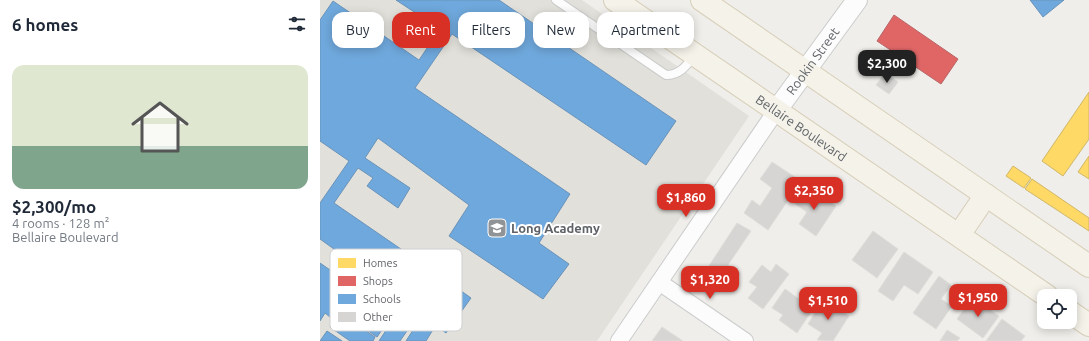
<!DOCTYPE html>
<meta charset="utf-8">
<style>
body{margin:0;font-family:Ubuntu,sans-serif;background:#f6f6f7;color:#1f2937;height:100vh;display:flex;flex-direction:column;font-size:15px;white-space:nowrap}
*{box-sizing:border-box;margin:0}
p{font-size:13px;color:#747a83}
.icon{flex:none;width:22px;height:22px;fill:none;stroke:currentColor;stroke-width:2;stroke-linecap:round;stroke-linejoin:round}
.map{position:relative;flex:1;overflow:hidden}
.details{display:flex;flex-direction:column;background:#fff;width:320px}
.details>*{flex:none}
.banner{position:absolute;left:12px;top:12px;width:380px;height:36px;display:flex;gap:8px}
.controls{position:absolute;left:717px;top:289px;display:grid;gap:8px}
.controls a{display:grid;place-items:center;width:40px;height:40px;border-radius:8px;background:#fff;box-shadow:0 2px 10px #0003;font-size:20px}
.price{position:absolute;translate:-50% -34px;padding:0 9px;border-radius:8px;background:#d93025;color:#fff;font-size:13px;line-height:26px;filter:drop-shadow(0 1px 2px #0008)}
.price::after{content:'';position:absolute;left:50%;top:24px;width:12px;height:9px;margin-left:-6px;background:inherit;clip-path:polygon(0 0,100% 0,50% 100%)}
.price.on{background:#222;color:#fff}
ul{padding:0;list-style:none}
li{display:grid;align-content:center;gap:8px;height:212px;padding:0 12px}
li span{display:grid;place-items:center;height:124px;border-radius:12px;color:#555}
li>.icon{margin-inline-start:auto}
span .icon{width:72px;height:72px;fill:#fffc;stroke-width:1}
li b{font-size:17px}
h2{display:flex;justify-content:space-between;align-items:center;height:48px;padding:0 12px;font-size:17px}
.tag{padding:0 14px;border-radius:12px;background:#fff;box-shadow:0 2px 10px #0003;font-size:14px;line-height:36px}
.tag.on{background:#d93025;color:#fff}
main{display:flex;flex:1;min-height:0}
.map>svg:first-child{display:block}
.education{fill:#e2e0da}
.homes{fill:#ffd966;stroke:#cfb667}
.shops{fill:#e06666;stroke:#b96567}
.schools{fill:#6fa8dc;stroke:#6a93b9}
.building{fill:#d6d5d3;stroke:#deddd9}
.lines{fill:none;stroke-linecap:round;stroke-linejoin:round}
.service-casing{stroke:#cbcccc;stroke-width:10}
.minor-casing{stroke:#cbcccc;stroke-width:18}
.tertiary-casing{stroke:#cbcccc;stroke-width:22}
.primary-casing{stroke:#d7ceb8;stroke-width:24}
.service{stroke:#fdfcfc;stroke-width:8}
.minor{stroke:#fdfcfc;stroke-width:16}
.tertiary{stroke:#fdfcfc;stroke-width:20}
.primary{stroke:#f4f2e9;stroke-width:22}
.labels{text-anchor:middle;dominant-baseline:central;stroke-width:4;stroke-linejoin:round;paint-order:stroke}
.street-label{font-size:13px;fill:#5f6368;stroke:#fff}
.poi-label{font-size:13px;font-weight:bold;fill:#5f6368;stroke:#fff;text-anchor:start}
.key{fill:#fff;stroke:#cfd0d2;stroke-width:1}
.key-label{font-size:11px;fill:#5f6368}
</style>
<main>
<section class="details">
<h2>6 homes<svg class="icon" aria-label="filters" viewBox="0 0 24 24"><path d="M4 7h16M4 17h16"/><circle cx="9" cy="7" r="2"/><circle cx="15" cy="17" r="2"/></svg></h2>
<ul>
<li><span style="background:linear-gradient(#dfe7d0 65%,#7fa58c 0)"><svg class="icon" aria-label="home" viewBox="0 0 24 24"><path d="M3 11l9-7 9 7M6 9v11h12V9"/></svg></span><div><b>$2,300/mo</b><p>4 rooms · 128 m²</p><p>Bellaire Boulevard</p></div></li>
</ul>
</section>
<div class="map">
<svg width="769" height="341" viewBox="0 0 769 341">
<rect width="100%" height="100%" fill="#efeeea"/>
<path class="education" d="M 0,0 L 262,0 L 429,116 L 277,341 L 0,341 Z"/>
<path class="homes" d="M 769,92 L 769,139 L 743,176 L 722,161 Z
M 769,156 L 769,179 L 758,172 Z
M 693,166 L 711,178 L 704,188 L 686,176 Z
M 712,179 L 769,218 L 769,231 L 705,189 Z"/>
<path class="shops" d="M 574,15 L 638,59 L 621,84 L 557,41 Z"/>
<path class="schools" d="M 76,0 L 179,0 L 356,121 L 326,165 L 132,34 L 95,88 L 250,194 L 219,243 L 249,264 L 223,299 L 129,236 L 149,205 L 58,138 L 45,158 L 90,188 L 78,208 L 47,186 L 53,178 L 38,168 L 14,203 L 107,267 L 85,300 L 0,239 L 0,203 L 29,161 L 0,141 L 0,20 L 13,1 L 99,60 L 120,29 Z
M 710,0 L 744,0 L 723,17 Z
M 0,263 L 26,281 L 12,302 L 18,305 L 10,317 L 5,313 L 0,321 Z
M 130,283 L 151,298 L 126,333 L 97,312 L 103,305 L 110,310 Z
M 36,289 L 73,314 L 57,337 L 30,318 L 35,310 L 26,304 Z
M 19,313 L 55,337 L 53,341 L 30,341 L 10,327 Z
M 76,315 L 91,325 L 80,341 L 59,341 Z
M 96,316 L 114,328 L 106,341 L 86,341 L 95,327 L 90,323 Z
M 7,331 L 22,341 L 0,341 Z"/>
<path class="building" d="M 565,73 L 578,82 L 569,94 L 556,85 Z
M 452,162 L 481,181 L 448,230 L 424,213 L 432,200 L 440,206 L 452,188 L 440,179 Z
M 487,187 L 516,206 L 496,236 L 479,224 L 487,212 L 475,204 Z
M 417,223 L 431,231 L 408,265 L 420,273 L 411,288 L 385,272 Z
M 553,231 L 578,249 L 557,278 L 532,260 Z
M 584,252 L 613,272 L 598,294 L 584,285 L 573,301 L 558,291 Z
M 456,264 L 469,274 L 443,309 L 428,298 L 437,287 L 429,282 L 442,265 L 451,272 Z
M 619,276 L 631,285 L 621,299 L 632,306 L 616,329 L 593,313 Z
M 465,289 L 493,309 L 477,333 L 459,320 L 463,315 L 452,308 Z
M 652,298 L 679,316 L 663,338 L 637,319 Z
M 504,299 L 529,316 L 513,341 L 497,340 L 502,333 L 488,324 Z
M 682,319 L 705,336 L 701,341 L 666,341 Z
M 342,327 L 363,341 L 332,341 Z
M 627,330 L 640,338 L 637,341 L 620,341 Z"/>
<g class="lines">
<g class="service-casing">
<path id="service" d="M 236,0 L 346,75 C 360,75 366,66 374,56"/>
</g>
<g class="minor-casing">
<path id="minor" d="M 339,282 L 425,341
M 299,341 L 456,111"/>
</g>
<g class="tertiary-casing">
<g id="tertiary">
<path id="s1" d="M 456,111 L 537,0"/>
</g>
</g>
<g class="primary-casing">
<g id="primary">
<path id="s2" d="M 295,0 L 727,296"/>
<path d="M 382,0 L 769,266"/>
<path d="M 639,235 L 666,195"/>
<path d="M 750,312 L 769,325"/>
</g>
</g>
<use href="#service" class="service"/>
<use href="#minor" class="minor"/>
<use href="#tertiary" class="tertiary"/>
<use href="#primary" class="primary"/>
</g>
<defs>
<g id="school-square" transform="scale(1)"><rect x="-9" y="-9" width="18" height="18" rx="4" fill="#919496" stroke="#fff"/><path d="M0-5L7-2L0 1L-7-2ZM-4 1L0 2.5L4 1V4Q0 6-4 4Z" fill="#fff"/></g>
</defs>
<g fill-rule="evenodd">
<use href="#school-square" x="177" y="228"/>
</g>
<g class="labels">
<g class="street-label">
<text stroke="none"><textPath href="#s1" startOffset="62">Rookin Street</textPath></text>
<text stroke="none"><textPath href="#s2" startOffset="226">Bellaire Boulevard</textPath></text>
</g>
<g class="poi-label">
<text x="191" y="228">Long Academy</text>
</g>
</g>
<rect x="10" y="249" width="132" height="82" rx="6" class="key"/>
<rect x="18" y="258" width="18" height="10" fill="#ffd966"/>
<rect x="18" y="276" width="18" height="10" fill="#e06666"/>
<rect x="18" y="294" width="18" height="10" fill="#6fa8dc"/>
<rect x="18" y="312" width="18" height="10" fill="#d6d5d3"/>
<g class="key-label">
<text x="43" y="267">Homes</text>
<text x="43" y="285">Shops</text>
<text x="43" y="303">Schools</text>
<text x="43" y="321">Other</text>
</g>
</svg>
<div class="controls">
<a><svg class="icon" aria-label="locate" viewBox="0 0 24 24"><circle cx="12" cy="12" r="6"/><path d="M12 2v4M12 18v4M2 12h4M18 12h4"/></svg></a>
</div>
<b class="price on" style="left:567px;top:84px">$2,300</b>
<b class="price" style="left:494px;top:211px">$2,350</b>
<b class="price" style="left:366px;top:218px">$1,860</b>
<b class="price" style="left:390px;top:300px">$1,320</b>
<b class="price" style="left:658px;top:318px">$1,950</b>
<b class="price" style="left:508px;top:321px">$1,510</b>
<div class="banner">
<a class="tag">Buy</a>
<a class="tag on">Rent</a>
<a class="tag">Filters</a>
<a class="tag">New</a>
<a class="tag">Apartment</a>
</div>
</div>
</main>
